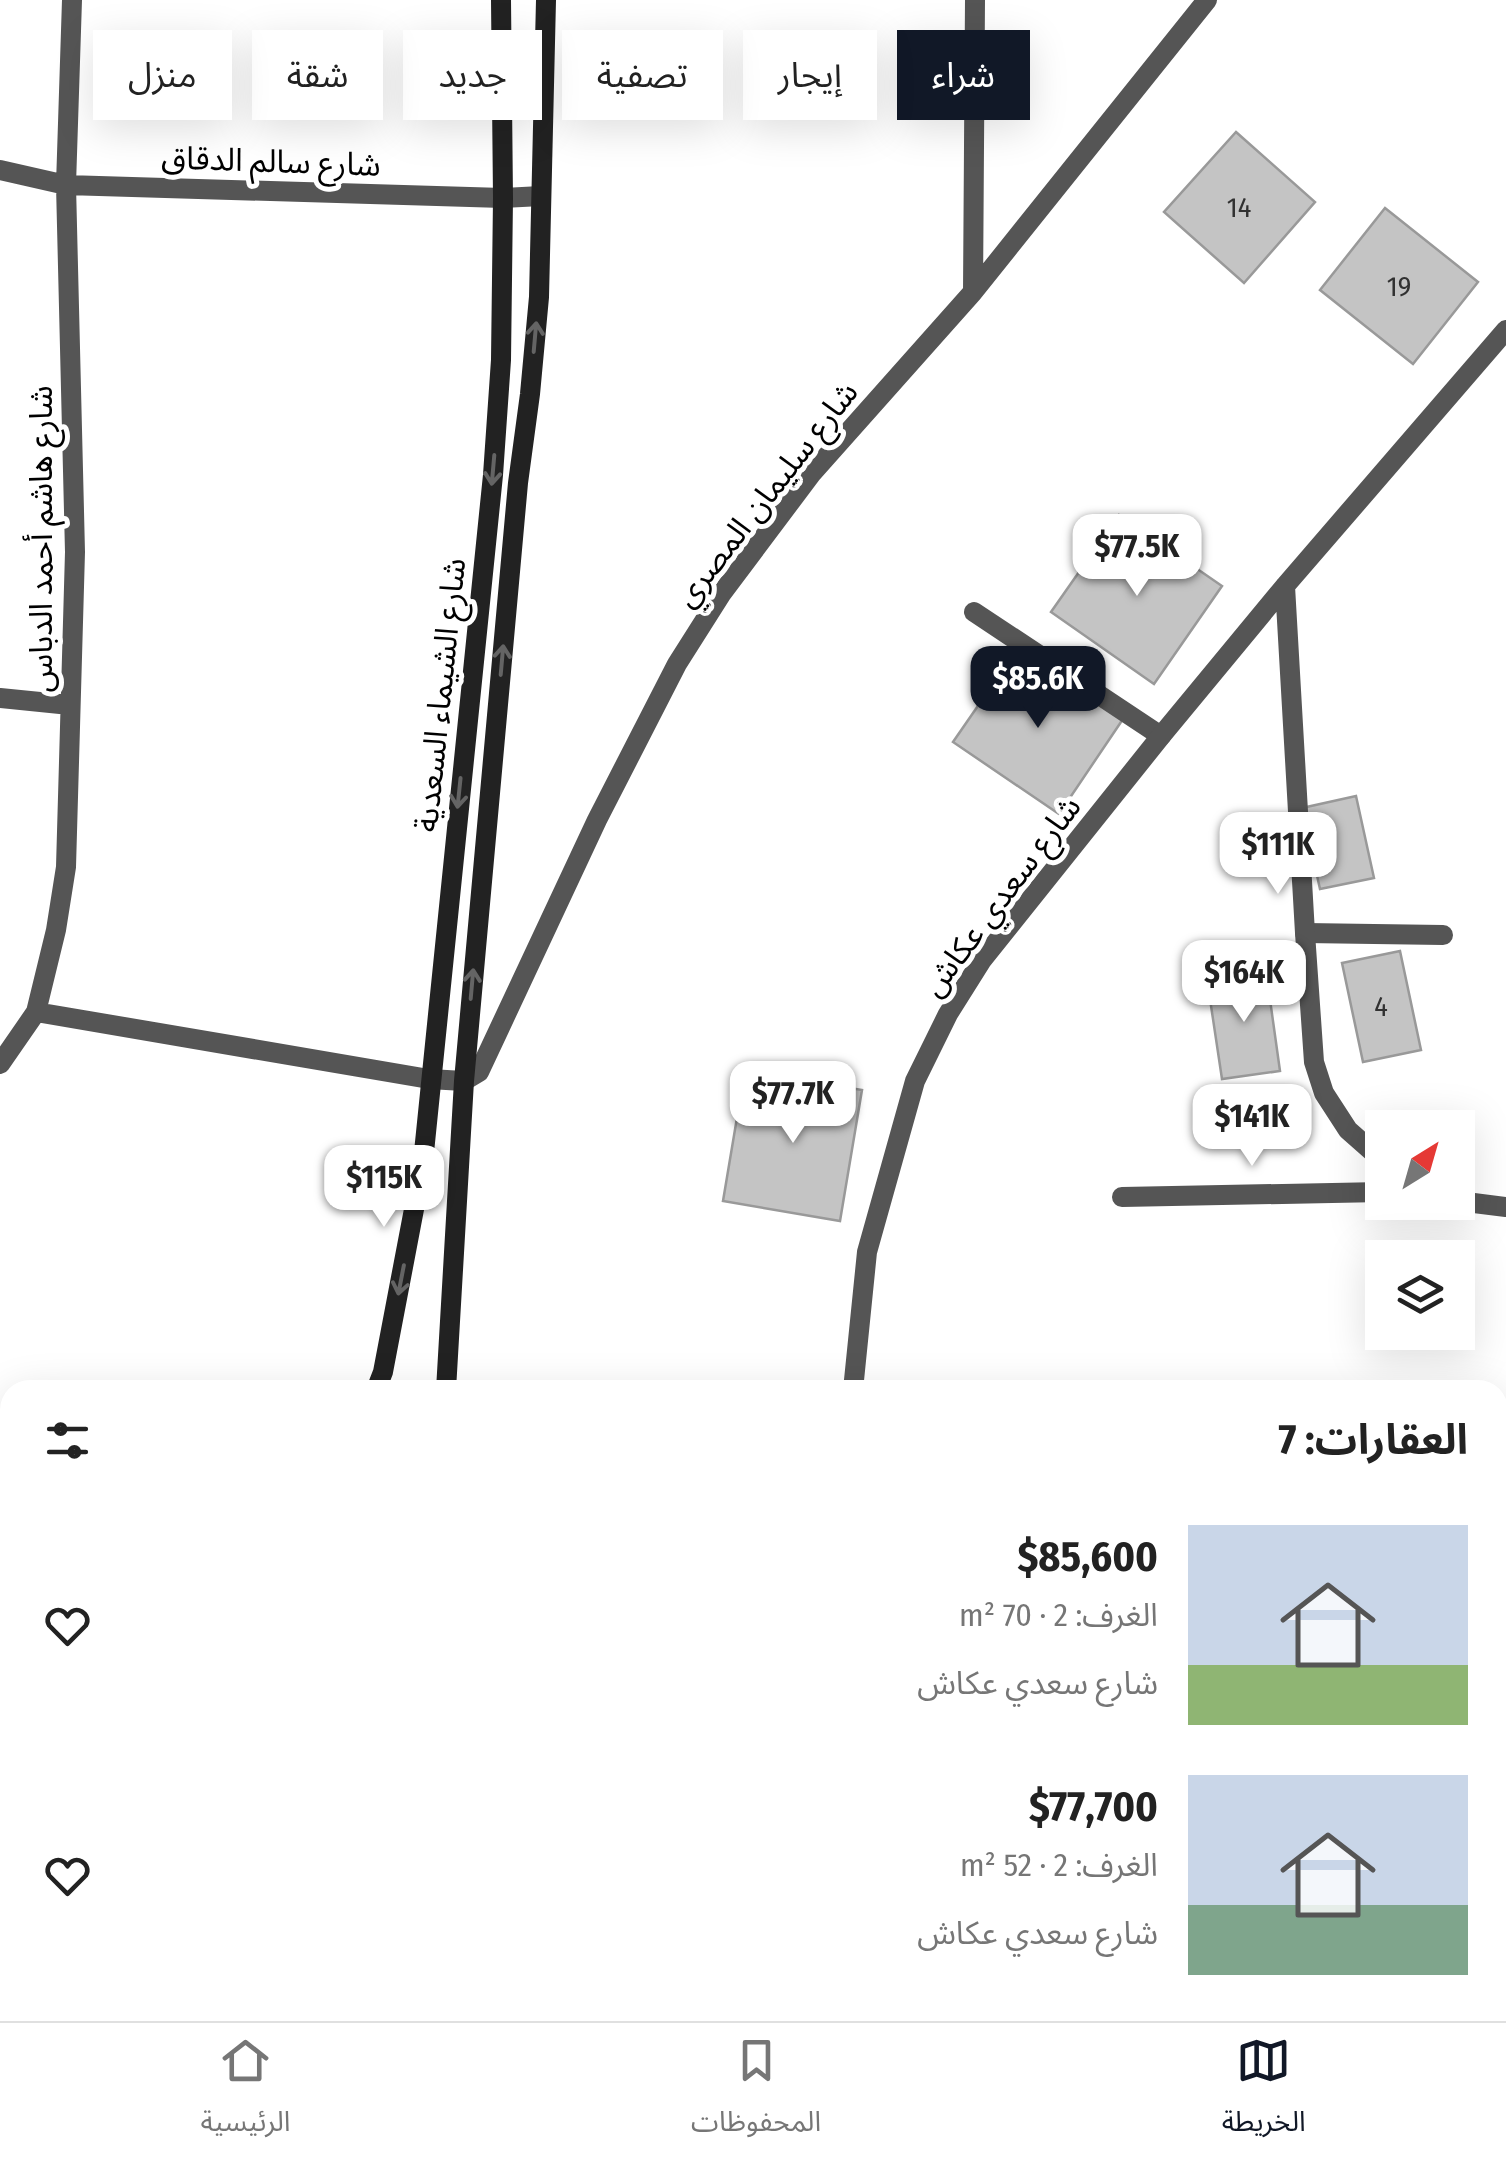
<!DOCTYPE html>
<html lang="ar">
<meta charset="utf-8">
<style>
body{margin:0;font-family:"Fira Sans Condensed","Noto Sans Arabic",sans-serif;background:#f6f6f6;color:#222;direction:rtl;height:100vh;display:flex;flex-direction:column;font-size:38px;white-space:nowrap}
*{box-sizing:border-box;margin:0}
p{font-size:32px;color:#767676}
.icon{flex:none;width:55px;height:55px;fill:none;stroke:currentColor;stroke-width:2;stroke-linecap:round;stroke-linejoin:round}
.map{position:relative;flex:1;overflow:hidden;direction:ltr}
.details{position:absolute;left:0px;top:1380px;width:1508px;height:642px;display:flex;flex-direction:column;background:#fff;border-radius:30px 30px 0 0;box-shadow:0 10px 40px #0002;direction:rtl}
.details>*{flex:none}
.banner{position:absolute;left:30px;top:30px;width:1000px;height:90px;direction:rtl;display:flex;gap:20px}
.needle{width:65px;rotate:37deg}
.buttons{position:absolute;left:1365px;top:1110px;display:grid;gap:20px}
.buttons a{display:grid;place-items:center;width:110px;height:110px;border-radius:0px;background:#fff;box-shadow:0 10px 40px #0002;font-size:50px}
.price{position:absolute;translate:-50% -85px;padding:0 22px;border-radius:20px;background:#fff;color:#222;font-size:32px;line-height:65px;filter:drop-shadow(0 2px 5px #0008)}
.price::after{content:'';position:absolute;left:50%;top:60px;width:30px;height:22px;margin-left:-15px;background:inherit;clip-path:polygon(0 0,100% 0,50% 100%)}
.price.active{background:#111827;color:#fff}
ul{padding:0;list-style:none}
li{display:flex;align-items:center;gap:30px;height:250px;padding:0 40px}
li span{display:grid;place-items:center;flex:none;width:280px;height:200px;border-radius:0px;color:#555}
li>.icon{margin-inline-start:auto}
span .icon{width:120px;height:120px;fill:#fffc;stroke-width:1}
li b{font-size:42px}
h2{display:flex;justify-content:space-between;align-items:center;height:120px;padding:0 40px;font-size:42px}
.chip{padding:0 35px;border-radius:0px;background:#fff;box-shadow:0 10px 40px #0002;font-size:35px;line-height:90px}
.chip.active{background:#111827;color:#fff}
.menu{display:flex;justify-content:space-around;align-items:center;height:140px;border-top:2px solid #e0e0e0;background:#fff;font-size:28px;color:#767676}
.menu a{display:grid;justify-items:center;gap:5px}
.menu .active{color:#111827}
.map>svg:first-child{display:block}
.building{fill:#c4c4c4;stroke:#999;stroke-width:2.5}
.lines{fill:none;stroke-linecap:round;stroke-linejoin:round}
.lane{stroke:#555;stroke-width:20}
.street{stroke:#555;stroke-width:20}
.secondary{stroke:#222;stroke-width:20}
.oneway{stroke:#646464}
.labels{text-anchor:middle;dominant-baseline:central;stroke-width:10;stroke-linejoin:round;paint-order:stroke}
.number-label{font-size:28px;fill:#313131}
.street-label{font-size:32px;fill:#000;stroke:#fff}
</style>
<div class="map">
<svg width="1506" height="2021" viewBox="0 0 1506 2021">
<rect width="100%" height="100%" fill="#fff"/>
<path class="building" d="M 1236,132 L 1315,202 L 1244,283 L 1164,212 Z
M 1385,208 L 1478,282 L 1413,364 L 1320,290 Z
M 1119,515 L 1222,586 L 1154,684 L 1051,612 Z
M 1018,648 L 1123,719 L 1059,814 L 953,742 Z
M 1356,796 L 1374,878 L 1320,889 L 1302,808 Z
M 1400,951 L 1421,1050 L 1363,1062 L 1342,963 Z
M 1266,971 L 1280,1071 L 1222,1079 L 1207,979 Z
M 745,1070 L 862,1090 L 840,1221 L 723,1201 Z"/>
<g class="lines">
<path class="lane" d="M 974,612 L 1161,736
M 1305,933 L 1443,935"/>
<path class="street" d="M 0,170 L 66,185 L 503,198 L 541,196
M 973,292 L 975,0
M 1285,586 L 1305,933 L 1314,1062 L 1324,1093 L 1348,1130 L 1382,1160
M 0,698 L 70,705
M 36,1012 L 429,1079 L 464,1081 L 479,1072 L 597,820 L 677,664 L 722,593 L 812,473 L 973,292 L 1207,0
M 0,1064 L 36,1012 L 56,930 L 66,867 L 75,552 L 66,185 L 72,0
M 1122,1197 L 1382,1192
M 1458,1201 L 1506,1207
M 853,1390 L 867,1252 L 915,1081 L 948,1014 L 982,960 L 1161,736 L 1285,586 L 1506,330"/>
<path class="secondary" d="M 376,1390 L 383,1372 L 423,1162 L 493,475 L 501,360 L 503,198 L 501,0
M 446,1390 L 464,1081 L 518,483 L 530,394 L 539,297 L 546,0
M 1498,1590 L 1506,1591
M 0,1606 L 10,1605
M 0,1648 L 10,1648
M 1498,1661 L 1506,1662
M 301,2021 L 302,2012
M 345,2021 L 346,2012"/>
</g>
<defs><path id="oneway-shaft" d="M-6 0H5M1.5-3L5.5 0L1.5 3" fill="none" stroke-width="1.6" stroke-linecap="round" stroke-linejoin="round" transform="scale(2.5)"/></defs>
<g class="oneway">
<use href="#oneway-shaft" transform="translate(535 337) rotate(-85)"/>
<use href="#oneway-shaft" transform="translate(493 470) rotate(95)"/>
<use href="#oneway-shaft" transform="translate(502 660) rotate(-85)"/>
<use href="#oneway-shaft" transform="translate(459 793) rotate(96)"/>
<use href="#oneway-shaft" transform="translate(472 984) rotate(-85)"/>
<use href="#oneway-shaft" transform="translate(401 1280) rotate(101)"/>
</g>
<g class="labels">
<g class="number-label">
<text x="1239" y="207">14</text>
<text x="1399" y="286">19</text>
<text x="1381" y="1006">4</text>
</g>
<g class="street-label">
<text transform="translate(271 161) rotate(2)">شارع سالم الدقاق</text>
<text transform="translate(766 494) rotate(-52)">شارع سليمان المصري</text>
<text transform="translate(41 539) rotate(-90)">شارع هاشم أحمد الدباس</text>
<text transform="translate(440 695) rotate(-84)">شارع الشيماء السعدية</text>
<text transform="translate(1001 896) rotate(-53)">شارع سعدي عكاش</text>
</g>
</g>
</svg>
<div class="buttons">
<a><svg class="needle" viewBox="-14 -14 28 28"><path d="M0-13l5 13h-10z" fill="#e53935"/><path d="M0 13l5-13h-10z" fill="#767676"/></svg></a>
<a><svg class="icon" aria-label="layers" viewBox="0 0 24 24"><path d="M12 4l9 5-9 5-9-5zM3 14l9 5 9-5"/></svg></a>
</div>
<b class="price" style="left:1137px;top:599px">$77.5K</b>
<b class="price active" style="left:1038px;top:731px">$85.6K</b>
<b class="price" style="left:1278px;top:897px">$111K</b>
<b class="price" style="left:1244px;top:1025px">$164K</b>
<b class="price" style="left:793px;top:1146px">$77.7K</b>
<b class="price" style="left:1252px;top:1169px">$141K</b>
<b class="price" style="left:384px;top:1230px">$115K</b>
<div class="banner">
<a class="chip active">شراء</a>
<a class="chip">إيجار</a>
<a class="chip">تصفية</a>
<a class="chip">جديد</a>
<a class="chip">شقة</a>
<a class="chip">منزل</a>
</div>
<section class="details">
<h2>العقارات: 7<svg class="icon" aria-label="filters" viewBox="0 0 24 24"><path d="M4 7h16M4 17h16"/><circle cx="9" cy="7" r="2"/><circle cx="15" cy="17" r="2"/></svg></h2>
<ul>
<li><span style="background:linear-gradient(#c9d6e8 70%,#8fb573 0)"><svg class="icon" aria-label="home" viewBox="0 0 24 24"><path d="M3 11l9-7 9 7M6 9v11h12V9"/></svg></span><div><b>$85,600</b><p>الغرف: 2 · 70 m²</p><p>شارع سعدي عكاش</p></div><svg class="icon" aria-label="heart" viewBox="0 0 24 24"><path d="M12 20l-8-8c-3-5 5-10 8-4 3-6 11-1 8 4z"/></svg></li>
<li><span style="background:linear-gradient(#c9d6e8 65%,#7fa58c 0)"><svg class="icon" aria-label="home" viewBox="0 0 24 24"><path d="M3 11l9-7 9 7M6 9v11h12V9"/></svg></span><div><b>$77,700</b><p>الغرف: 2 · 52 m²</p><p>شارع سعدي عكاش</p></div><svg class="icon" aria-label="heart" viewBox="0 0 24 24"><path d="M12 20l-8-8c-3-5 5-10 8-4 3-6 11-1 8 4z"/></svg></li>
</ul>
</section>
</div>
<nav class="menu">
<a class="active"><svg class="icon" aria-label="map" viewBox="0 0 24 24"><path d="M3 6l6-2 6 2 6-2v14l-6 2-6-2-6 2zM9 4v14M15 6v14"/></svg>الخريطة</a>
<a><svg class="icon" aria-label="saved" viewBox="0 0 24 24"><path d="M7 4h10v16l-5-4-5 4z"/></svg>المحفوظات</a>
<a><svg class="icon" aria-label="home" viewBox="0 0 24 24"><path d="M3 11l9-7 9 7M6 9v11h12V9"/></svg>الرئيسية</a>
</nav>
